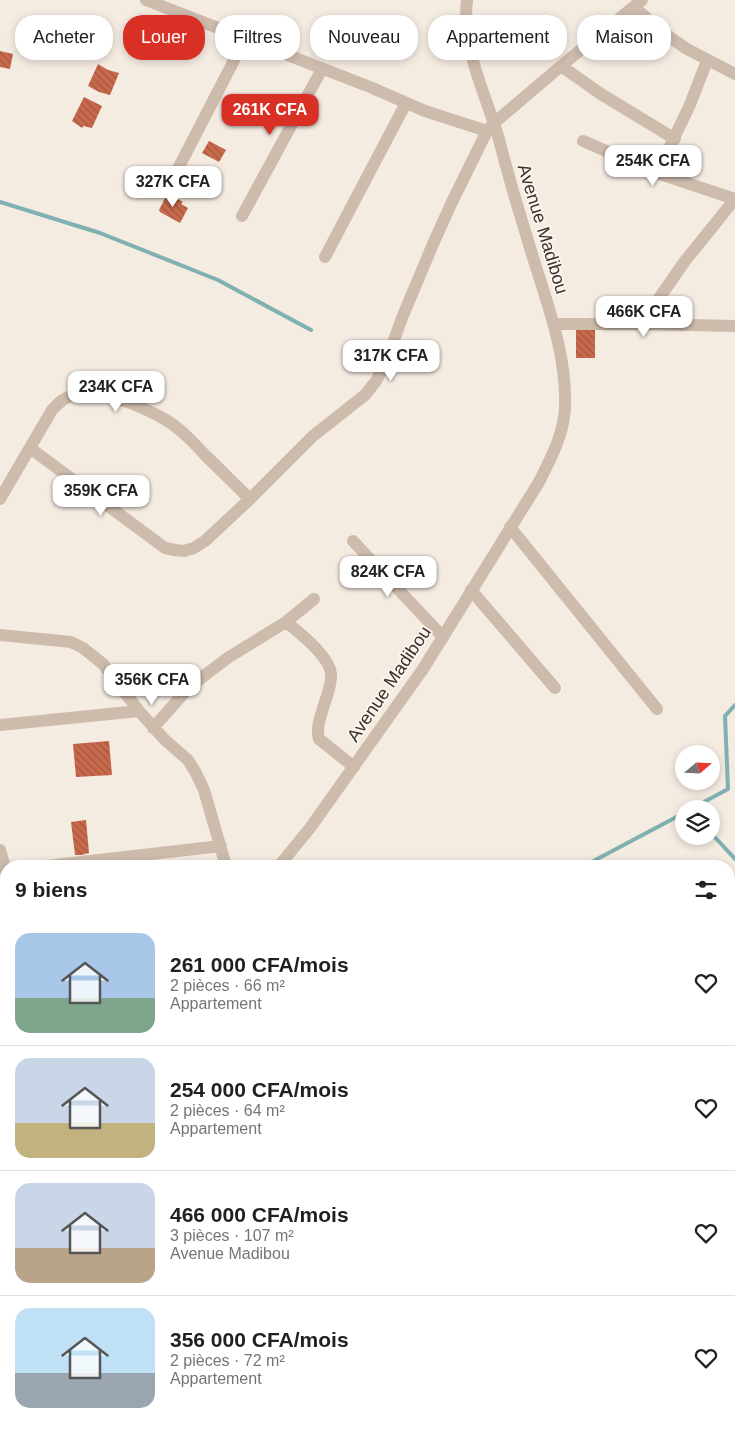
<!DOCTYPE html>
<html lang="fr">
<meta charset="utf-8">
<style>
body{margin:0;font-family:Arial,sans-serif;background:#f6f6f6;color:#202124;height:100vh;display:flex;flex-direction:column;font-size:19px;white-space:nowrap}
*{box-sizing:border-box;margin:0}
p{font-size:16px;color:#757577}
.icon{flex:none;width:28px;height:28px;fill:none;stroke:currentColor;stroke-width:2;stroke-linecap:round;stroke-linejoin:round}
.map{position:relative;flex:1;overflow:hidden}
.drawer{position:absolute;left:0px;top:860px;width:735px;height:570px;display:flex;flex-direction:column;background:#fff;border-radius:20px 20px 0 0;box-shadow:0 2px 8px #0003}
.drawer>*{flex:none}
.banner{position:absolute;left:15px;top:15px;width:705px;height:45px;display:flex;gap:10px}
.needle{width:32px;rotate:71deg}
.fabs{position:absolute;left:675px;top:745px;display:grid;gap:10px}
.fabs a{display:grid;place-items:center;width:45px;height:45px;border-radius:50%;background:#fff;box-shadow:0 2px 8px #0003;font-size:25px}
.price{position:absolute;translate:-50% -42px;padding:0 11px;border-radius:10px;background:#fff;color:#222;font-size:16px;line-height:32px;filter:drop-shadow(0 1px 2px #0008)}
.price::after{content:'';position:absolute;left:50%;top:30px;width:15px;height:11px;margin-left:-8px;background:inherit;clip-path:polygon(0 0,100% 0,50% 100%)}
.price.current{background:#d93025;color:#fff}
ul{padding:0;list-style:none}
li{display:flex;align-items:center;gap:15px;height:125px;padding:0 15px}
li+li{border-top:1px solid #e0e0e0}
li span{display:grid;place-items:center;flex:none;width:140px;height:100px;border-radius:15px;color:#555}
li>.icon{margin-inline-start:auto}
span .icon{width:60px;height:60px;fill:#fffc;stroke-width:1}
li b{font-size:21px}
h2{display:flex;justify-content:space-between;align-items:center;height:60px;padding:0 15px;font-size:21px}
.pill{padding:0 18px;border-radius:20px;background:#fff;box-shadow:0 2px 8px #0003;font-size:18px;line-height:45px}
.pill.current{background:#d93025;color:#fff}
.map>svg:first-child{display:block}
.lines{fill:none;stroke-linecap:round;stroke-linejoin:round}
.stream{stroke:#7fb0b2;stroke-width:4}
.building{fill:url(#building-back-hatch)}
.minor{stroke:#cdbbac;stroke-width:12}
.tertiary{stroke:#cdbbac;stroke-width:12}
.labels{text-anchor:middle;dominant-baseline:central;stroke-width:4;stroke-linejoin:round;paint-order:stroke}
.street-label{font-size:18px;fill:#3b302b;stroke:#fbf5ee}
</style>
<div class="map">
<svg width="735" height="1430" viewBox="0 0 735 1430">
<defs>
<pattern id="building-back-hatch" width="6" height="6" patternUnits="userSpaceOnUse" patternTransform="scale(1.25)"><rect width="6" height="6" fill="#c8694b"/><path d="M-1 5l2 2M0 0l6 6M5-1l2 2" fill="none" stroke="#a4573f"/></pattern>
</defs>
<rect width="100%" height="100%" fill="#f4ebe1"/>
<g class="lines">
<path class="stream" d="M 0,202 L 100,233 L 218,280 L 311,330
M 691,809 L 728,789 L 725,716 L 735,705
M 711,833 L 735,859
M 584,866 L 684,813
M 0,1005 L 6,1007"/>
</g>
<path class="building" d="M 0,51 L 13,54 L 10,69 L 0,67 Z
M 98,64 L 108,70 L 119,73 L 110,95 L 99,92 L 88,86 Z
M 84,97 L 102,106 L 92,128 L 83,126 L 82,128 L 72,121 Z
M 209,141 L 226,150 L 219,162 L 202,153 Z
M 168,192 L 177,196 L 176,198 L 183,202 L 181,204 L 188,208 L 180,223 L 160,212 L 159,210 Z
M 576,328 L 595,328 L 595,358 L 576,358 Z
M 109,741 L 112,775 L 76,777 L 73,744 Z
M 86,820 L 89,853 L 81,855 L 75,855 L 71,822 Z"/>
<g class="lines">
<path class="minor" d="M 146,0 L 370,87 L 425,111 L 487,131
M 634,7 L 665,34 L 687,49 L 735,74
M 561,66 L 601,94 L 675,139
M 583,141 L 657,173 L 735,199
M 657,173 L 689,107 L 707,61
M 166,192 L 245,39
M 242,216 L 322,69
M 325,257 L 406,103
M 554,324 L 641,324 L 735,326
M 641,324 L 685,261 L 735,199
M 30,448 L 165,548 L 175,550 L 184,551 L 194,548 L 205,541 L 250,499 L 313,436 L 365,395 L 376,381 L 386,362 L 402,318 L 433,244 L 452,202 L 487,131 L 494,123 L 561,66 L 642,0
M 0,499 L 52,410 C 58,404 63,398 71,396 C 95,386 144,407 166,420 C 181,429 194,443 206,456 C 221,470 235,485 250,499
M 510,527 L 657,709
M 353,541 L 443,637
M 471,590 L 555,688
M 286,622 C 299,632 330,657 331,674 C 332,685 326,698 323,708 C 320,719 316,728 319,739 L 354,767
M 0,635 L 71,642 L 83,648 L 103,664 L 139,711 L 165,740 L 188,760 L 196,773 L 204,790 L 226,866
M 0,725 L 139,711
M 153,728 L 185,692 L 205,675 L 229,657 L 286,622 L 314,599
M 0,850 L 6,871
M 46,866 L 221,846
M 729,1045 L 735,1048
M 729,1169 L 735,1171
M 0,1254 L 6,1253
M 729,1293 L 735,1296
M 729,1415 L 735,1415"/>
<path class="tertiary" d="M 279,866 L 310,828 L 423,669 L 539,482 C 551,458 564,434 565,407 C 567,350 544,296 528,241 C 521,217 513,193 507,169 C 502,153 499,136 493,121 C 480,81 462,44 467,0
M 0,1185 L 6,1179"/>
</g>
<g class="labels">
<g class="street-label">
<text transform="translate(543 229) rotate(73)">Avenue Madibou</text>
<text transform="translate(389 684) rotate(-56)">Avenue Madibou</text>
</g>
</g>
</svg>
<div class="fabs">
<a><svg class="needle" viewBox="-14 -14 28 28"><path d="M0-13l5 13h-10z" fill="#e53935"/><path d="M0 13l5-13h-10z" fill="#757577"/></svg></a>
<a><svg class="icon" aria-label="layers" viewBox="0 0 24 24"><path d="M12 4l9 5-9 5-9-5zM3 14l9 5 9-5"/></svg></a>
</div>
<b class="price current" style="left:270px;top:136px">261K CFA</b>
<b class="price" style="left:653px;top:187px">254K CFA</b>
<b class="price" style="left:173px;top:208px">327K CFA</b>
<b class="price" style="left:644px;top:338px">466K CFA</b>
<b class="price" style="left:391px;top:382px">317K CFA</b>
<b class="price" style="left:116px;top:413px">234K CFA</b>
<b class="price" style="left:101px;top:517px">359K CFA</b>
<b class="price" style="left:388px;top:598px">824K CFA</b>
<b class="price" style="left:152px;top:706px">356K CFA</b>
<div class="banner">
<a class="pill">Acheter</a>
<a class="pill current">Louer</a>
<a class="pill">Filtres</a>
<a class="pill">Nouveau</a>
<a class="pill">Appartement</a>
<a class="pill">Maison</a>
</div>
<section class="drawer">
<h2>9 biens<svg class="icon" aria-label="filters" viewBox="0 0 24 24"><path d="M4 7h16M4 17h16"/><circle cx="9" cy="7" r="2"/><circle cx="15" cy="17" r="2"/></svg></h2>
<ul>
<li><span style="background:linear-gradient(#a9c7e8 65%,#7fa58c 0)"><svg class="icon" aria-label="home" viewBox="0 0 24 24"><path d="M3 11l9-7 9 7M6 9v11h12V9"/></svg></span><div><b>261 000 CFA/mois</b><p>2 pièces · 66 m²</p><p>Appartement</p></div><svg class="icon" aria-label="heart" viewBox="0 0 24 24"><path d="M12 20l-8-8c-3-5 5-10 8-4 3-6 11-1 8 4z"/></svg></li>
<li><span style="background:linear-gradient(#c9d6e8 65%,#c2b280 0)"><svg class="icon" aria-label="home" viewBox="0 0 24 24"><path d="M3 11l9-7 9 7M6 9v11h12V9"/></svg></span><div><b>254 000 CFA/mois</b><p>2 pièces · 64 m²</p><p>Appartement</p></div><svg class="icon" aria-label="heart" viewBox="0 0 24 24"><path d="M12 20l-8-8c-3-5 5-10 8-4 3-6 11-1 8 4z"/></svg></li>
<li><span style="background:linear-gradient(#c9d6e8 65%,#b9a48a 0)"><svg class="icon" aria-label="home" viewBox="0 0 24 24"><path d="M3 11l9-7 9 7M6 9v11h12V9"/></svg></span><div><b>466 000 CFA/mois</b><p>3 pièces · 107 m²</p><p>Avenue Madibou</p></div><svg class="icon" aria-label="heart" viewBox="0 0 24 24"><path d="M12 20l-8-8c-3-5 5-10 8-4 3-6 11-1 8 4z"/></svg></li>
<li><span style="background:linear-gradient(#bfe0f5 65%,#9aa5b1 0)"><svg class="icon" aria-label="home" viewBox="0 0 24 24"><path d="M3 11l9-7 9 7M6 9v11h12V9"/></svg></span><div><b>356 000 CFA/mois</b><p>2 pièces · 72 m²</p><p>Appartement</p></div><svg class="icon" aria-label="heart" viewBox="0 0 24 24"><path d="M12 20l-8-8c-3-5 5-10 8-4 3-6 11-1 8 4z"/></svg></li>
</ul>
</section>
</div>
